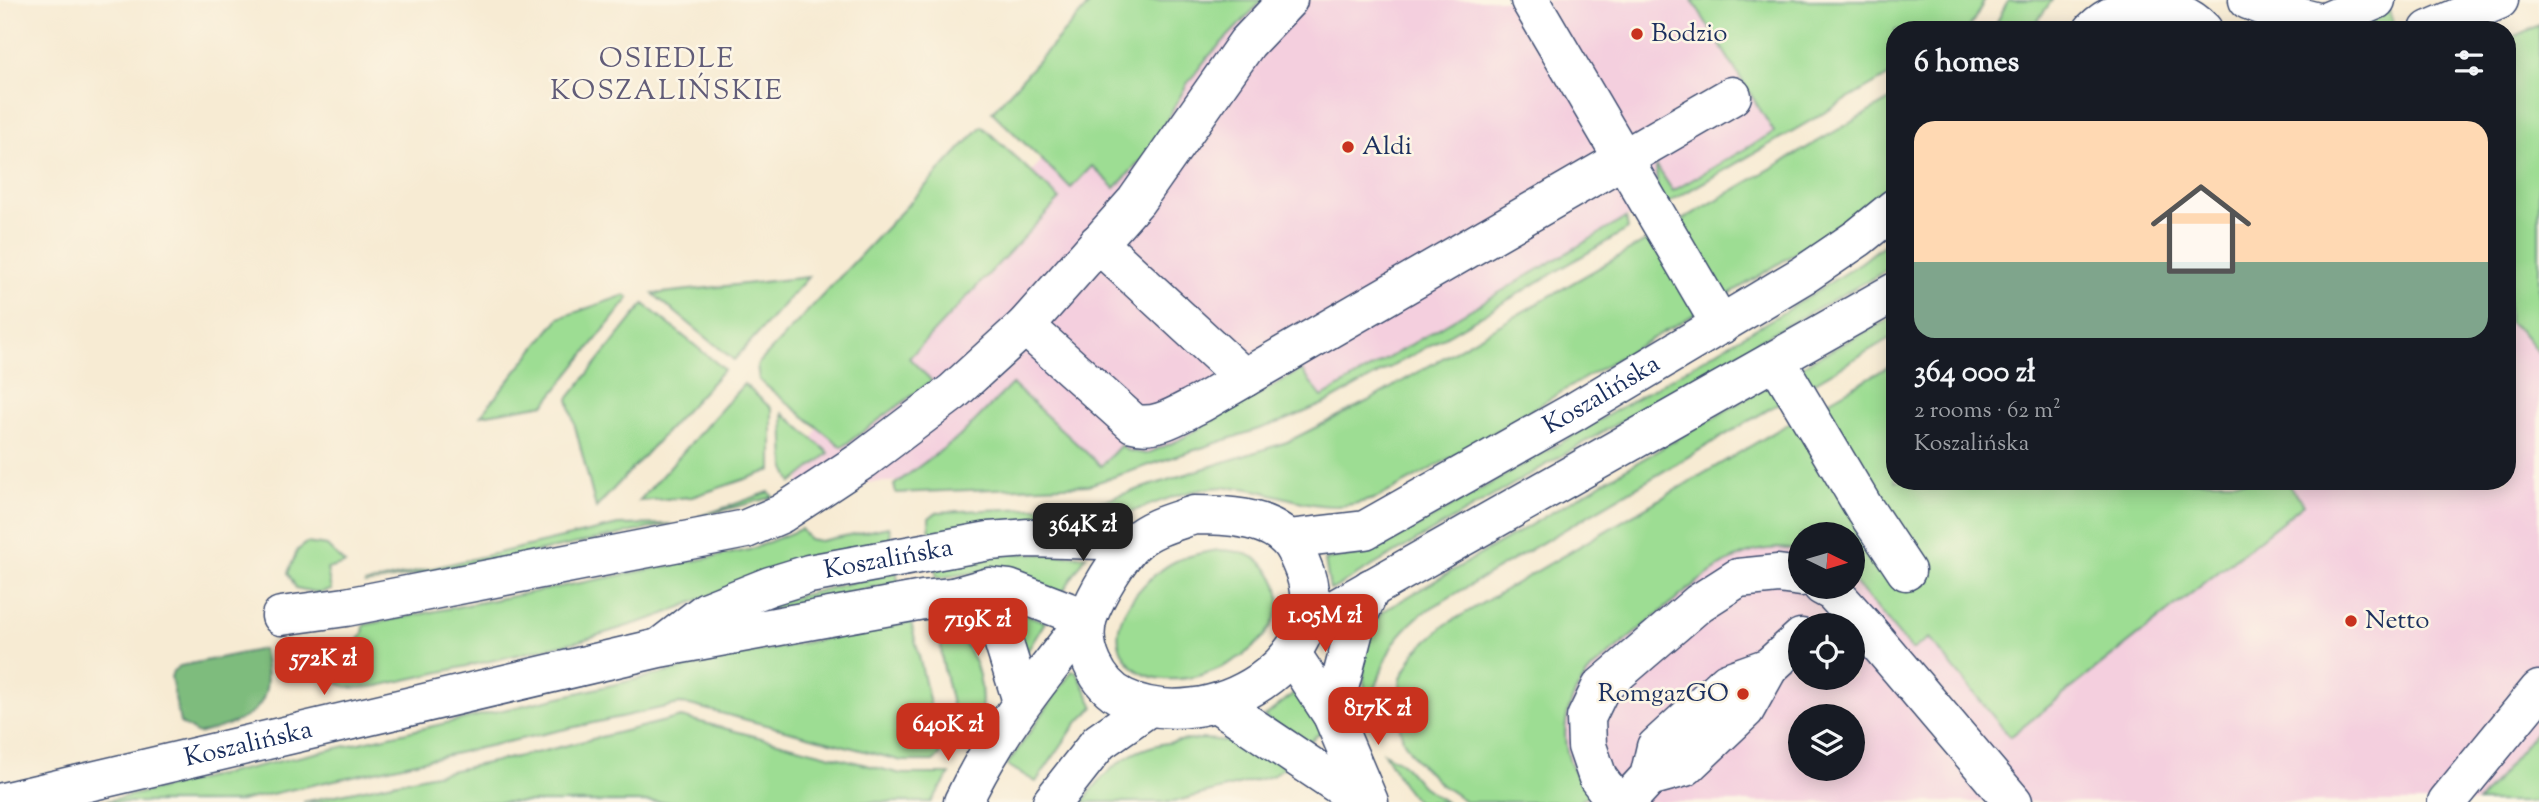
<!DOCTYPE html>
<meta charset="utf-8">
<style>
body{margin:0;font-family:"Sorts Mill Goudy",serif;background:#242831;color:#f1f3f6;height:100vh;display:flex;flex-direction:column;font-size:26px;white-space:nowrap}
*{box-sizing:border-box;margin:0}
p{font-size:23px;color:#9ea1a6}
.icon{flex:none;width:38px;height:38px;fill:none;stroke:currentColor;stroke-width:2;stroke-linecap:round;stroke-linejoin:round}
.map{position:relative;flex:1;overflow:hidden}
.details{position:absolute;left:1886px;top:21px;width:630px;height:469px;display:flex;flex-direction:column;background:#171b24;border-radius:28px;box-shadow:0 4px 18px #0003}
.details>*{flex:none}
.needle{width:46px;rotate:95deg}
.buttons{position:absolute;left:1788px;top:522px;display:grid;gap:14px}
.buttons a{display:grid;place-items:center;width:77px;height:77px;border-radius:50%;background:#171b24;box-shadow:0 4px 18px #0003;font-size:35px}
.price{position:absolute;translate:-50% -60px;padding:0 16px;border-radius:14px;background:#c8321e;color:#fff;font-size:23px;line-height:46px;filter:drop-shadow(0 2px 4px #0008)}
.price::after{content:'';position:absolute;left:50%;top:42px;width:21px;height:16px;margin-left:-10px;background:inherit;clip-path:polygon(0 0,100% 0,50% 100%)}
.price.active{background:#222;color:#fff}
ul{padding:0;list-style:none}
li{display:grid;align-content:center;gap:14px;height:371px;padding:0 28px}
li span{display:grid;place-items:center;height:217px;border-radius:21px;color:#555}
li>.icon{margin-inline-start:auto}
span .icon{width:126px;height:126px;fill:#fffc;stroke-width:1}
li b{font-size:30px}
h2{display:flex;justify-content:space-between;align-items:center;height:84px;padding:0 28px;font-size:30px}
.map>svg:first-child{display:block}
.built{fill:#f4cfde;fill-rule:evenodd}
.green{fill:#9ddd93;stroke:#5c8678;stroke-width:2}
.forest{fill:#7ebc7d;stroke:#4c766e;stroke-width:2}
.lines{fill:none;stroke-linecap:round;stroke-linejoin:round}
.minor-casing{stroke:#3c4b70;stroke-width:41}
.major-casing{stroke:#3c4b70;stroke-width:41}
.minor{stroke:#fff;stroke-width:38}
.major{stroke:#fff;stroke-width:38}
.poi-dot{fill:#c8321e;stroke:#fcf5e5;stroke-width:2.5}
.labels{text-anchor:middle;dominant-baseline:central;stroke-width:5;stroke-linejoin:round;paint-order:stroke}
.poi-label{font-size:26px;fill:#1b2f5e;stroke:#fcf5e5;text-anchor:start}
.street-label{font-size:26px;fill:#1b2f5e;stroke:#fcf5e5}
.neighbourhood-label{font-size:28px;letter-spacing:2px;fill:#615c78;stroke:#fcf5e5}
</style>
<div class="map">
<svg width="2539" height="802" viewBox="0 0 2539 802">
<rect width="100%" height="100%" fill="#fcf5e5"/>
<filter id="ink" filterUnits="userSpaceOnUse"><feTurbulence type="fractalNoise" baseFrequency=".0143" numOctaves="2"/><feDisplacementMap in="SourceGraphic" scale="14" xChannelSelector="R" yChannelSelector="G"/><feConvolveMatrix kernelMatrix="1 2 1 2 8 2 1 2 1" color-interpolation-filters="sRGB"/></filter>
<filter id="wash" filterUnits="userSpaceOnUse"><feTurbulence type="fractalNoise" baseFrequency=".00686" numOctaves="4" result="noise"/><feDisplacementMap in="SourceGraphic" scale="28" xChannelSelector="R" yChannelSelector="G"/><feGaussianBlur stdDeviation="1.57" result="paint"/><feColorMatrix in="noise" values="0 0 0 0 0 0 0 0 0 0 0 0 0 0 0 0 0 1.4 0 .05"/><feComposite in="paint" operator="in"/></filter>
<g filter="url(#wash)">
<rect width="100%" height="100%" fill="#f7ebd3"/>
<path class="built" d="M 1193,0 L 1920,0 L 1895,30 L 1895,63 L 1536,270 L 1321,397 L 1088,475 L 798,485 L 832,383 Z
M 2539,25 L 2539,802 L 1467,802 L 1440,784 L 1416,760 L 1403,740 L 1397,714 L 1401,678 L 1415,652 L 1445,625 L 1895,363 L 1895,481 L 2508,481 L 2508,39 ZM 1801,534 L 1853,534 L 1853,586 L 1801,586 ZM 1801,625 L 1853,625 L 1853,677 L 1801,677 ZM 1801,716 L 1853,716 L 1853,768 L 1801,768 Z"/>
<path class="green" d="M 1093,0 L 1263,0 L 1207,58 L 1187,84 L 1150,151 L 1115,188 L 1092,166 L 1071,188 L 992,112 Z
M 1692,0 L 1985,0 L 1968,30 L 1895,30 L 1895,72 L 1664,205 L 1657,189 L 1656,165 L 1673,191 L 1774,132 Z
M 2008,0 L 2052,0 L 2031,30 L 1993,30 Z
M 2388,9 L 2397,29 L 2350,30 Z
M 2539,25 L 2539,353 L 2521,331 L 2508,322 L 2508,39 Z
M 1895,97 L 1895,180 C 1808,253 1708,306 1610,363 C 1533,408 1457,457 1377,498 C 1363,502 1349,506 1335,506 C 1297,506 1262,486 1224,487 C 1178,489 1144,510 1101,522 L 930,538 L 929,518 L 937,512 L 1076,506 L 1105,500 L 1287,442 L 1368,401 Z
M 982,126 L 1060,199 L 909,358 L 932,381 L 842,447 L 759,380 L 757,365 Z
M 1626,218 L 1628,229 L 1452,333 L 1328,402 L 1286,420 L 1089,485 L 896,493 L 894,485 L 959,437 L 1012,384 L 1101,466 L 1121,445 L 1126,450 L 1146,454 L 1177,441 L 1301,370 L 1322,397 Z
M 1895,236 L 1895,266 L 1776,331 L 1333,589 L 1330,589 L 1325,560 L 1359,555 L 1386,545 L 1784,312 L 1862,262 Z
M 808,277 L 734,360 L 653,294 Z
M 625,295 L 629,298 L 545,404 L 481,415 L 559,318 Z
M 644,304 L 724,369 L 596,508 L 568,399 Z
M 1895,316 L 1895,335 L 1421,614 C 1411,623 1401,632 1394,643 C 1381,663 1379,687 1367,707 C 1362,674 1360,640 1382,612 L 1812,360 Z
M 1895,363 L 1895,481 L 2285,481 L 2304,504 L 2010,737 L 1929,638 L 1912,650 L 1853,580 L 1853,534 L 1801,534 L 1801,551 C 1744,537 1704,577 1663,610 C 1640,629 1616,649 1593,668 C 1567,696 1556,736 1574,771 C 1578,779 1585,786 1590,794 L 1579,802 L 1467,802 L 1440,784 L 1416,760 L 1403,740 L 1397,714 L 1401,678 L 1415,652 L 1445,625 L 1807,413 Z
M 744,384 L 772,409 L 772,470 L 692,497 L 639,501 Z
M 783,413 L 829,453 L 792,483 L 785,468 Z
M 769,492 L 773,497 L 698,517 Z
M 671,524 L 483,563 L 364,584 L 618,525 Z
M 889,527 L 893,545 L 752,578 L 657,617 L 579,641 L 378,686 C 346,690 329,689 322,653 C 339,648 365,647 364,625 L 749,550 L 801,529 L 809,539 L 820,541 Z
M 306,543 L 327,546 L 345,564 L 327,569 L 331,590 L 319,593 L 296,588 L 288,573 L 297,551 Z
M 1219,550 C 1240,551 1257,554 1270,572 C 1320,641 1155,723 1122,652 C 1106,618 1149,573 1178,560 C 1191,555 1204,552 1219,550 Z
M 993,552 L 1086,556 L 1060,596 L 980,572 L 937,578 L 934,563 Z
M 896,571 L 899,583 C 840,593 784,608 725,619 L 749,609 Z
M 986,599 L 1045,622 L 1023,658 Z
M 940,621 C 980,643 994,704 970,742 L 957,727 L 942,660 Z
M 911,622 L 940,747 L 940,755 L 933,761 L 902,761 L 690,705 L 679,704 L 235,802 L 102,802 L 751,653 Z
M 1072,671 L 1077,672 L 1094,707 L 1076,724 L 1036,782 L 1007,765 Z
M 1302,687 L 1326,728 L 1305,745 L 1264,717 Z
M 681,717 L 901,774 L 950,774 L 931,802 L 303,802 L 540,752 Z
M 2539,728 L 2539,802 L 2478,802 Z
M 1202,739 C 1240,740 1253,748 1285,766 L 1272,776 L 1173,802 L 1083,802 C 1116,754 1145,742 1202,739 Z
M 1384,753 L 1402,763 L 1422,786 L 1445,802 L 1417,802 L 1402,783 Z"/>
<path class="forest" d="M 263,649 C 277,711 252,719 198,734 L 180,723 L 171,677 L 173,671 L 180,666 Z"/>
</g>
<g filter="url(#ink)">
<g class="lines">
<g class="minor-casing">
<g id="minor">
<path d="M 1530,0 L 1721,325"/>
<path d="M 2307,30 L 2376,0"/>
<path d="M 2429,30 L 2499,0"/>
<path d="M 1098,243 L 1244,378"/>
<path d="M 1025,326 L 1136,201 L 1247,43 L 1288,0"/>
<path d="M 1776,360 L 1864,508 L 1906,571"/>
<path d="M 1822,586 L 1833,592 L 1862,624 L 2013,802"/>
<path d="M 953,597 L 983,611 L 1001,634 L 1022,701"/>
<path d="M 281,616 L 346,607 L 746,529 L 781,514 L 863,460 L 953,392 L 1025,326 L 1133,423 C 1157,430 1180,413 1201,403 L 1732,96"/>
<path id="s1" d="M 663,645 L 707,611 L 770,586 L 809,574 L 989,541 L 1029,538 L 1136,541"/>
<path d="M 1291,653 L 1332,715 L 1369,802"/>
<path d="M 1218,704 L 1364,802"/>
<path d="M 1332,715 L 1357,619 L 1371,588"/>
<path d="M 1649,777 L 1685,767 L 1745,710 L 1769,667"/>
<path id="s2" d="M 3,802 L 659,648 L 923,600 L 953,597 L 989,587 L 1009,589 L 1087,619"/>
<path d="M 1616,802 L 1598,778 L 1587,746 L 1586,718 L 1601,687 L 1699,603 L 1738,578 L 1778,574 L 1801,577"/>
<path d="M 1626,802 L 1649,777 L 1656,747 L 1727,682 L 1769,667 L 1801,638"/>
<path d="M 2447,802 L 2539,690"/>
</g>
</g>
<g class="major-casing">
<g id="major">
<path d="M 2248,0 L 2279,12 L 2322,23"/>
<path d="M 2093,30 C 2122,0 2175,0 2203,30"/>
<path d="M 1194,515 C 1222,515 1267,516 1288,540 C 1294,546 1298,556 1301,563 C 1345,660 1208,738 1124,698 C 1097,685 1079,647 1088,617 C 1096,595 1118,557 1136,541 C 1152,527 1174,522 1194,515 Z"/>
<path id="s3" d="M 1288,539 L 1365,530 L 1574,412 L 1805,274 L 1858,238 L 1895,208"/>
<path d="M 1305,626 L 1895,292"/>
<path d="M 963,802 C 995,734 1041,677 1087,619"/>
<path d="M 1052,802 L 1099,742 L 1149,707"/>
</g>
</g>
<use href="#minor" class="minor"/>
<use href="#major" class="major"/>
</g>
</g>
<g class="poi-dot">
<circle cx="1637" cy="34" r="7"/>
<circle cx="1348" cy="147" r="7"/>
<circle cx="2351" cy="621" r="7"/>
<circle cx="1743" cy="694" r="7"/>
</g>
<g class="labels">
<g class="poi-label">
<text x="1651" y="34">Bodzio</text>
<text x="1362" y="147">Aldi</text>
<text x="2365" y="621">Netto</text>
<text x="1729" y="694" text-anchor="end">RomgazGO</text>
</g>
<g class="street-label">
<text stroke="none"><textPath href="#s3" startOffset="350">Koszalińska</textPath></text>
<text stroke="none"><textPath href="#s1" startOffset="245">Koszalińska</textPath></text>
<text stroke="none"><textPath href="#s2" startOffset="252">Koszalińska</textPath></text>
</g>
<g class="neighbourhood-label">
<text x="667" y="60">OSIEDLE<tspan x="667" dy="32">KOSZALIŃSKIE</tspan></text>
</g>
</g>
</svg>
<div class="buttons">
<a><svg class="needle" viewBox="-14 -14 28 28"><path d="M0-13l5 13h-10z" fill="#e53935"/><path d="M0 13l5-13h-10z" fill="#9ea1a6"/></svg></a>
<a><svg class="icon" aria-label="locate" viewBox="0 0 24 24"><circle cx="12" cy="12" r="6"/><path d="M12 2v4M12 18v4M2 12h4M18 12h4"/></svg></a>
<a><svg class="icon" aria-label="layers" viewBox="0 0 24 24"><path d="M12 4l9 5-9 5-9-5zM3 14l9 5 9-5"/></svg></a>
</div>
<b class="price active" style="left:1083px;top:563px">364K zł</b>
<b class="price" style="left:1325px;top:654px">1.05M zł</b>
<b class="price" style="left:978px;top:658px">719K zł</b>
<b class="price" style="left:324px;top:697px">572K zł</b>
<b class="price" style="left:1378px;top:747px">817K zł</b>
<b class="price" style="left:948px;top:763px">640K zł</b>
<section class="details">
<h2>6 homes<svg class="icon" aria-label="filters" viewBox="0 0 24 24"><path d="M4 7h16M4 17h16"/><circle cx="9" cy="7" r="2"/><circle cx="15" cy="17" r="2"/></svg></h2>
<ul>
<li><span style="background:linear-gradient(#ffd9b3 65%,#7fa58c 0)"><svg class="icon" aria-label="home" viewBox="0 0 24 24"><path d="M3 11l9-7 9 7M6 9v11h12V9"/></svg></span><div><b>364 000 zł</b><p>2 rooms · 62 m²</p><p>Koszalińska</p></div></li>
</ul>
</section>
</div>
